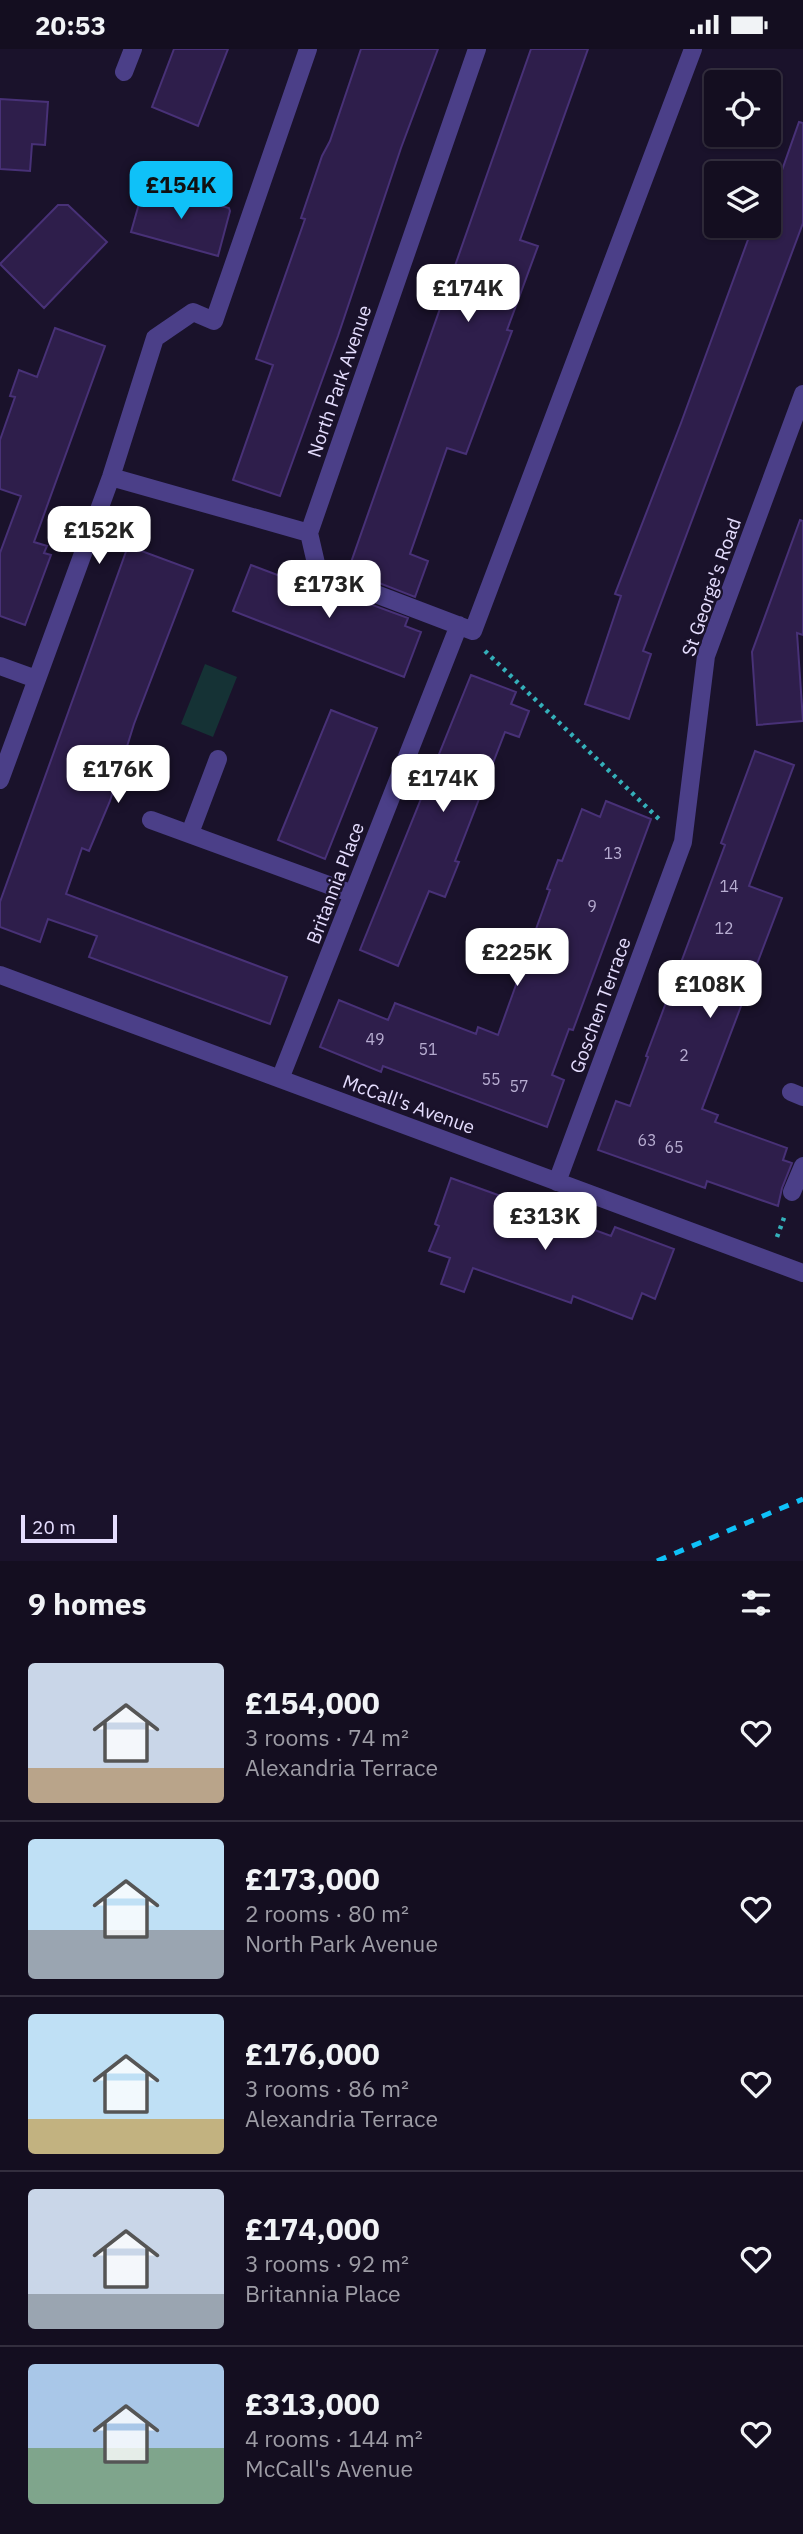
<!DOCTYPE html>
<meta charset="utf-8">
<style>
body{margin:0;font-family:"IBM Plex Sans",sans-serif;background:#211c2d;color:#f1f3f6;height:100vh;display:flex;flex-direction:column;font-size:26px;white-space:nowrap}
*{box-sizing:border-box;margin:0}
p{font-size:23px;color:#9d9ca5}
.icon{flex:none;width:38px;height:38px;fill:none;stroke:currentColor;stroke-width:2;stroke-linecap:round;stroke-linejoin:round}
.map{position:relative;height:1512px;overflow:hidden}
.sheet{display:flex;flex-direction:column;background:#140e20;flex:1}
.sheet>*{flex:none}
.fabs{position:absolute;left:704px;top:21px;display:grid;gap:14px}
.fabs a{display:grid;place-items:center;width:77px;height:77px;border-radius:7px;background:#140e20;box-shadow:0 2px 5px #0004,0 0 0 2px #332e3e;font-size:35px}
.scale{position:absolute;left:21px;bottom:18px;width:96px;box-sizing:border-box;padding-left:7px;border:4px solid #e5ddfe;border-top:0;font-size:19px;line-height:24px;white-space:nowrap;color:#e5ddfe;-webkit-text-stroke:5px #1a122b;paint-order:stroke}
.price{position:absolute;translate:-50% -60px;padding:0 16px;border-radius:14px;background:#fff;color:#222;font-size:23px;line-height:46px;filter:drop-shadow(0 2px 4px #0008)}
.price::after{content:'';position:absolute;left:50%;top:42px;width:21px;height:16px;margin-left:-10px;background:inherit;clip-path:polygon(0 0,100% 0,50% 100%)}
.price.current{background:#0fc1f8;color:#111}
ul{padding:0;list-style:none}
li{display:flex;align-items:center;gap:21px;height:175px;padding:0 28px}
li+li{border-top:2px solid #332e3e}
li span{display:grid;place-items:center;flex:none;width:196px;height:140px;border-radius:7px;color:#555}
li>.icon{margin-inline-start:auto}
span .icon{width:84px;height:84px;fill:#fffc;stroke-width:1}
li b{font-size:30px}
h2{display:flex;justify-content:space-between;align-items:center;height:84px;padding:0 28px;font-size:30px}
.status{display:flex;justify-content:space-between;align-items:center;height:49px;padding:0 35px;background:#140e20;direction:ltr}
.status svg{height:19px;fill:currentColor}
.map>svg:first-child{display:block}
.green{fill:#153235}
.building{fill:#2e1e4b;stroke:#483177;stroke-width:2}
.lines{fill:none;stroke-linecap:round;stroke-linejoin:round}
.path{stroke:#34b0ba;stroke-width:4.5;stroke-dasharray:3.5 5;stroke-linecap:butt}
.minor{stroke:#4b3f88;stroke-width:18}
.rail{stroke:#0fc1f8;stroke-width:5;stroke-dasharray:10 9;stroke-linecap:butt}
.labels{text-anchor:middle;dominant-baseline:central;stroke-width:5;stroke-linejoin:round;paint-order:stroke}
.number-label{font-size:16px;fill:#b7add1}
.street-label{font-size:19px;fill:#e5ddfe;stroke:#1a122b}
</style>
<div class="status"><b>20:53</b><svg viewBox="0 0 49 12"><path d="M0 12V9h3v3zM5 12V6h3v6zM10 12V3h3v9zM15 12V0h3v12zM26 1h20v11H26zM47 4h2v5h-2z"/></svg></div>
<div class="map">
<svg width="803" height="1512" viewBox="0 0 803 1512">
<rect width="100%" height="100%" fill="#1a122b"/>
<path class="green" d="M 205,615 L 237,628 L 213,688 L 181,675 Z"/>
<path class="building" d="M 174,0 L 228,0 L 198,77 L 152,58 Z
M 361,0 L 438,0 L 401,99 L 338,287 L 280,447 L 233,431 L 273,316 L 256,310 L 305,170 L 301,169 L 322,107 L 330,92 Z
M 531,0 L 588,0 L 520,191 L 538,197 L 507,281 L 512,282 L 466,405 L 447,399 L 410,505 L 428,512 L 415,548 L 348,522 Z
M 0,50 L 48,53 L 45,96 L 32,95 L 30,122 L 0,120 Z
M 799,73 L 803,74 L 803,174 L 643,602 L 651,605 L 629,670 L 585,655 L 621,547 L 615,545 L 681,374 L 753,177 L 768,177 L 768,161 Z
M 144,137 L 229,159 L 230,162 L 218,207 L 131,183 Z
M 58,156 L 68,156 L 107,193 L 44,259 L 0,215 Z
M 55,279 L 105,297 L 34,493 L 47,497 L 44,504 L 51,506 L 25,576 L 0,567 L 0,504 L 21,447 L 0,440 L 0,391 L 15,348 L 10,347 L 19,321 L 37,328 Z
M 800,471 L 803,472 L 803,586 L 797,584 L 803,672 L 757,676 L 752,603 Z
M 128,497 L 193,521 L 134,675 L 110,752 L 89,802 L 82,799 L 66,845 L 287,928 L 270,975 L 89,908 L 97,887 L 48,870 L 40,893 L 0,878 L 0,853 Z
M 251,516 L 338,549 L 340,544 L 408,569 L 405,577 L 421,583 L 404,628 L 233,562 Z
M 471,626 L 516,643 L 511,655 L 529,662 L 519,688 L 505,683 L 455,812 L 459,813 L 445,848 L 429,842 L 398,917 L 360,901 Z
M 331,661 L 377,679 L 325,810 L 278,791 Z
M 755,702 L 794,716 L 749,837 L 782,849 L 702,1060 L 718,1066 L 715,1073 L 787,1099 L 783,1111 L 792,1114 L 782,1139 L 778,1157 L 707,1132 L 705,1139 L 598,1101 L 616,1052 L 630,1057 L 648,1008 L 646,1007 L 725,796 L 721,794 Z
M 606,752 L 651,770 L 573,981 L 569,980 L 552,1026 L 564,1031 L 547,1078 L 383,1017 L 381,1023 L 320,998 L 339,951 L 388,971 L 395,954 L 476,985 L 478,978 L 498,986 L 550,841 L 547,840 L 558,811 L 562,812 L 582,760 L 600,768 Z
M 451,1129 L 611,1187 L 615,1178 L 674,1200 L 655,1250 L 642,1244 L 632,1270 L 573,1247 L 571,1254 L 473,1219 L 464,1243 L 441,1235 L 450,1209 L 429,1202 L 439,1177 L 435,1175 Z"/>
<g class="lines">
<path class="path" d="M 485,602 L 660,771
M 777,1188 L 785,1166"/>
<path class="minor" d="M 124,23 L 133,0
M 111,428 L 309,484 L 477,0
M 309,484 L 318,523 L 473,582 L 693,0
M 0,617 L 36,630
M 0,731 L 111,428 L 155,289 L 193,263 L 214,272 L 308,0
M 151,771 L 353,845
M 190,784 L 218,710
M 0,926 L 803,1224
M 280,1030 L 459,576
M 791,1043 L 803,1048
M 557,1133 L 683,793 L 706,607 L 803,345
M 792,1143 L 803,1117"/>
<path class="rail" d="M 657,1512 L 803,1450"/>
</g>
<g class="labels">
<g class="number-label">
<text x="613" y="804">13</text>
<text x="729" y="837">14</text>
<text x="592" y="857">9</text>
<text x="724" y="879">12</text>
<text x="375" y="990">49</text>
<text x="428" y="1000">51</text>
<text x="684" y="1006">2</text>
<text x="491" y="1030">55</text>
<text x="519" y="1037">57</text>
<text x="647" y="1091">63</text>
<text x="674" y="1098">65</text>
</g>
<g class="street-label">
<text transform="translate(339 332) rotate(-71)">North Park Avenue</text>
<text transform="translate(711 538) rotate(-71)">St George's Road</text>
<text transform="translate(335 834) rotate(-69)">Britannia Place</text>
<text transform="translate(600 956) rotate(-70)">Goschen Terrace</text>
<text transform="translate(409 1055) rotate(20)">McCall's Avenue</text>
</g>
</g>
</svg>
<div class="fabs">
<a><svg class="icon" aria-label="locate" viewBox="0 0 24 24"><circle cx="12" cy="12" r="6"/><path d="M12 2v4M12 18v4M2 12h4M18 12h4"/></svg></a>
<a><svg class="icon" aria-label="layers" viewBox="0 0 24 24"><path d="M12 4l9 5-9 5-9-5zM3 14l9 5 9-5"/></svg></a>
</div>
<div class="scale">20 m</div>
<b class="price current" style="left:181px;top:172px">£154K</b>
<b class="price" style="left:468px;top:275px">£174K</b>
<b class="price" style="left:99px;top:517px">£152K</b>
<b class="price" style="left:329px;top:571px">£173K</b>
<b class="price" style="left:118px;top:756px">£176K</b>
<b class="price" style="left:443px;top:765px">£174K</b>
<b class="price" style="left:517px;top:939px">£225K</b>
<b class="price" style="left:710px;top:971px">£108K</b>
<b class="price" style="left:545px;top:1203px">£313K</b>
</div>
<section class="sheet">
<h2>9 homes<svg class="icon" aria-label="filters" viewBox="0 0 24 24"><path d="M4 7h16M4 17h16"/><circle cx="9" cy="7" r="2"/><circle cx="15" cy="17" r="2"/></svg></h2>
<ul>
<li><span style="background:linear-gradient(#c9d6e8 75%,#b9a48a 0)"><svg class="icon" aria-label="home" viewBox="0 0 24 24"><path d="M3 11l9-7 9 7M6 9v11h12V9"/></svg></span><div><b>£154,000</b><p>3 rooms · 74 m²</p><p>Alexandria Terrace</p></div><svg class="icon" aria-label="heart" viewBox="0 0 24 24"><path d="M12 20l-8-8c-3-5 5-10 8-4 3-6 11-1 8 4z"/></svg></li>
<li><span style="background:linear-gradient(#bfe0f5 65%,#9aa5b1 0)"><svg class="icon" aria-label="home" viewBox="0 0 24 24"><path d="M3 11l9-7 9 7M6 9v11h12V9"/></svg></span><div><b>£173,000</b><p>2 rooms · 80 m²</p><p>North Park Avenue</p></div><svg class="icon" aria-label="heart" viewBox="0 0 24 24"><path d="M12 20l-8-8c-3-5 5-10 8-4 3-6 11-1 8 4z"/></svg></li>
<li><span style="background:linear-gradient(#bfe0f5 75%,#c2b280 0)"><svg class="icon" aria-label="home" viewBox="0 0 24 24"><path d="M3 11l9-7 9 7M6 9v11h12V9"/></svg></span><div><b>£176,000</b><p>3 rooms · 86 m²</p><p>Alexandria Terrace</p></div><svg class="icon" aria-label="heart" viewBox="0 0 24 24"><path d="M12 20l-8-8c-3-5 5-10 8-4 3-6 11-1 8 4z"/></svg></li>
<li><span style="background:linear-gradient(#c9d6e8 75%,#9aa5b1 0)"><svg class="icon" aria-label="home" viewBox="0 0 24 24"><path d="M3 11l9-7 9 7M6 9v11h12V9"/></svg></span><div><b>£174,000</b><p>3 rooms · 92 m²</p><p>Britannia Place</p></div><svg class="icon" aria-label="heart" viewBox="0 0 24 24"><path d="M12 20l-8-8c-3-5 5-10 8-4 3-6 11-1 8 4z"/></svg></li>
<li><span style="background:linear-gradient(#a9c7e8 60%,#7fa58c 0)"><svg class="icon" aria-label="home" viewBox="0 0 24 24"><path d="M3 11l9-7 9 7M6 9v11h12V9"/></svg></span><div><b>£313,000</b><p>4 rooms · 144 m²</p><p>McCall's Avenue</p></div><svg class="icon" aria-label="heart" viewBox="0 0 24 24"><path d="M12 20l-8-8c-3-5 5-10 8-4 3-6 11-1 8 4z"/></svg></li>
</ul>
</section>
